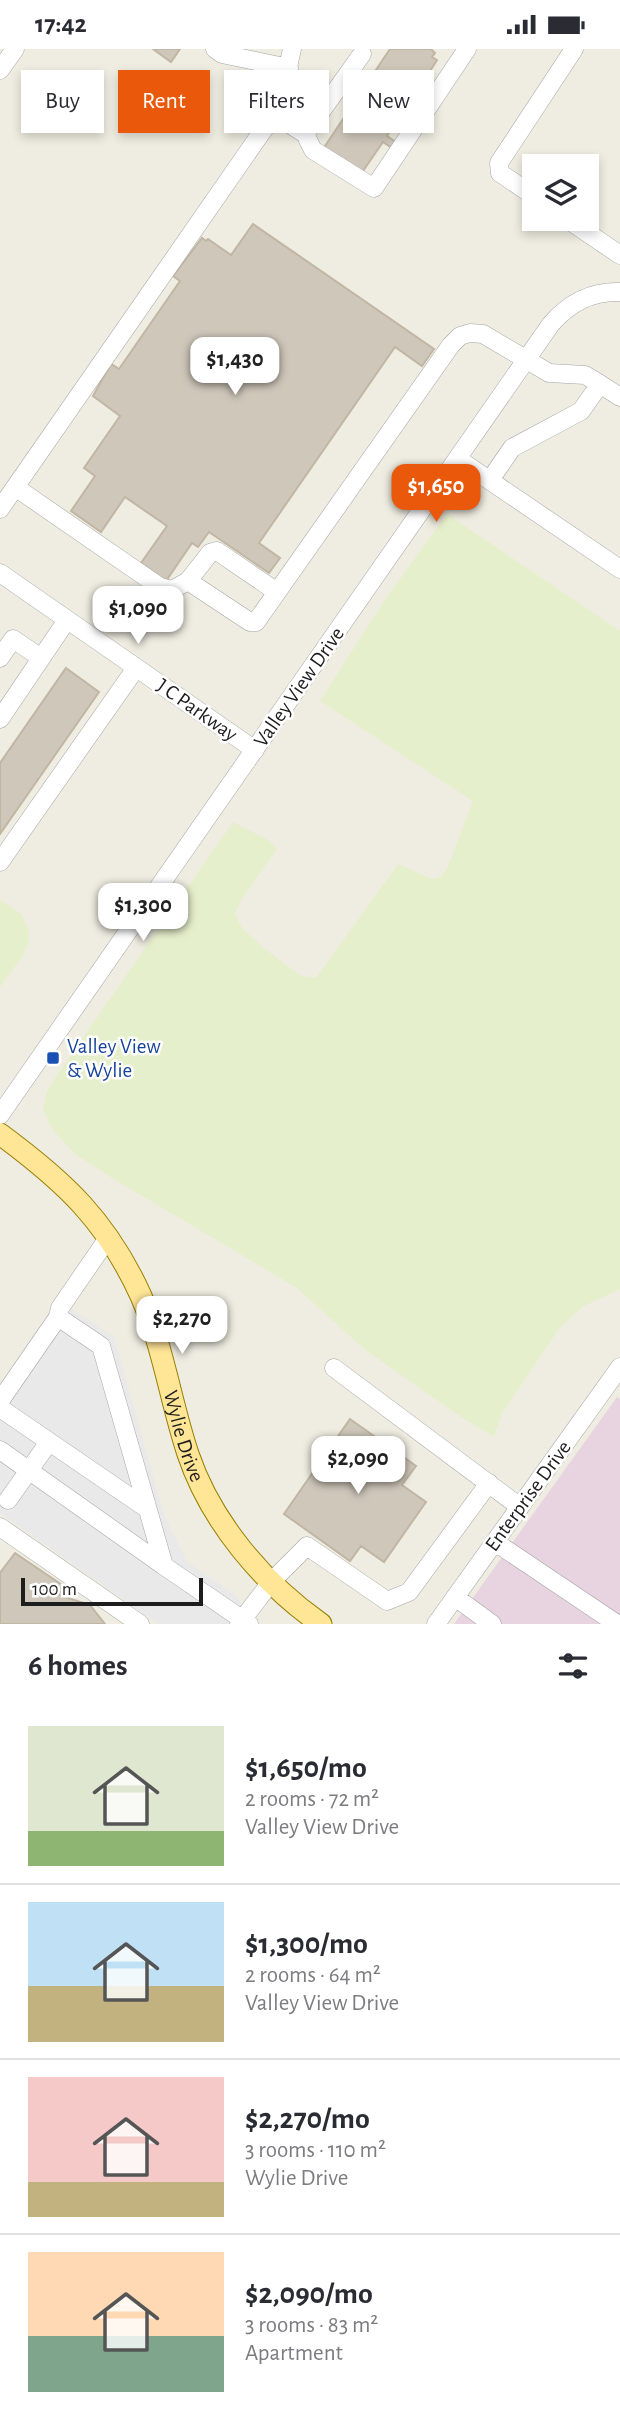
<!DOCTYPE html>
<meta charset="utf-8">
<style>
body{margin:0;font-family:"Alegreya Sans",sans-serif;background:#f2f2f3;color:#2b2b33;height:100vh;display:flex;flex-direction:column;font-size:26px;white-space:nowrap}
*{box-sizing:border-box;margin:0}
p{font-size:23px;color:#7c7c81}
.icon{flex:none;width:38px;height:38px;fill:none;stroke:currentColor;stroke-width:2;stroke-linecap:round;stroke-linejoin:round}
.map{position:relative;height:1575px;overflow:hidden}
.details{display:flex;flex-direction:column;background:#fff;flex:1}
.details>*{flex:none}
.banner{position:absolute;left:21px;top:21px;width:579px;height:63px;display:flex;gap:14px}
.controls{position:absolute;left:522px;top:105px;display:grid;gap:14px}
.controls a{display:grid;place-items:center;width:77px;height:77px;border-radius:0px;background:#fff;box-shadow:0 4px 10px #0003;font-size:35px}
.scale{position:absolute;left:21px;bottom:18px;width:182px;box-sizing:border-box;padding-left:7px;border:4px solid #1d1d1d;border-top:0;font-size:19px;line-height:24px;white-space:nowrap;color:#1d1d1d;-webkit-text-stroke:5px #fff;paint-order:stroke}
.price{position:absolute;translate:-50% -60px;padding:0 16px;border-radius:14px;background:#fff;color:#222;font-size:23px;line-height:46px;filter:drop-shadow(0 2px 4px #0008)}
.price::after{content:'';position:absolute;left:50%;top:42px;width:21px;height:16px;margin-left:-10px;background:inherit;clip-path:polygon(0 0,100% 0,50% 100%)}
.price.active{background:#ea580c;color:#fff}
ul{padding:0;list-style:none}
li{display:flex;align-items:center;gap:21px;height:175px;padding:0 28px}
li+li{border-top:2px solid #e1e1e2}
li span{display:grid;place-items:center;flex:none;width:196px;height:140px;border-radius:0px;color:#555}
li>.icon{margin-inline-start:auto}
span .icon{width:84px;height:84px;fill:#fffc;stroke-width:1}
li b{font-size:30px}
h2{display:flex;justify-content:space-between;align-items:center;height:84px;padding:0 28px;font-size:30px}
.tag{padding:0 24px;border-radius:0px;background:#fff;box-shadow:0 4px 10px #0003;font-size:24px;line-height:63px}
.tag.active{background:#ea580c;color:#fff}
.status{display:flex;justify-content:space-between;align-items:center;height:49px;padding:0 35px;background:#fff;direction:ltr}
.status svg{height:19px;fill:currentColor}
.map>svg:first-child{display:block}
.industrial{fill:#e8d3e0}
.farmland{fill:#e6efcb}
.parking{fill:#e9e9e9}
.building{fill:#cfc7ba;stroke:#c1b6a3;stroke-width:2}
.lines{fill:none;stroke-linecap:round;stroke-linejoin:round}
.minor-casing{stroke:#a4a4a4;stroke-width:19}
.major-casing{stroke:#957f00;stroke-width:23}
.minor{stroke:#fff;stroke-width:18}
.major{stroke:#ffe596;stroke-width:21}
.transit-dot{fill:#1a4fb4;stroke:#fff;stroke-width:2.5}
.labels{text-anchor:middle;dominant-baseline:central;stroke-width:5;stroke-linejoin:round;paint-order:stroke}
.street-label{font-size:21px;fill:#1d1d1d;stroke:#fff}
.transit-label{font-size:21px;fill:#164399;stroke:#fff;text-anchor:start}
</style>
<div class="status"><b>17:42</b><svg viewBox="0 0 49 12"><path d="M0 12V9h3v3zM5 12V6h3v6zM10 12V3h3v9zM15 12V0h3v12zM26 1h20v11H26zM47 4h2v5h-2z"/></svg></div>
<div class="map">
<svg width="620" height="1575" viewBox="0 0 620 1575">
<rect width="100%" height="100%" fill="#efede1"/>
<path class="industrial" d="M 617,1348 L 620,1350 L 620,1575 L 454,1575 Z"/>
<path class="farmland" d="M 447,465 L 620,582 L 620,1240 L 582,1258 L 559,1280 L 502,1364 L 494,1388 L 464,1370 L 364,1300 L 297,1239 L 112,1129 L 75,1105 L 52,1080 L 43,1060 L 47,1042 L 59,1023 L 233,773 L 268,791 L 277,800 L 241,851 L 235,865 L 242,879 L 265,900 L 301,927 L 316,929 L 398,815 L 432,830 L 440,828 L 447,820 L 473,752 L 320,652 L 386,549 Z
M 0,851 L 21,865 L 29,882 L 29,893 L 22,908 L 0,938 Z"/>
<path class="parking" d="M 63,1254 L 114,1288 L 164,1466 L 187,1513 L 233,1544 L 253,1570 L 259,1575 L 158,1575 L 0,1464 L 0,1340 Z"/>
<path class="building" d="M 153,0 L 180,0 L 171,13 Z
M 390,0 L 431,0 L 435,4 L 432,8 L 437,11 L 425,30 L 434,36 L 402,83 L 393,77 L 387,87 L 396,93 L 392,99 L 383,93 L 361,125 L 323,100 Z
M 253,175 L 434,300 L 422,317 L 395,298 L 259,494 L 280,509 L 269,524 L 209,483 L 198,498 L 192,494 L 166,532 L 141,514 L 167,477 L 125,448 L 101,483 L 71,462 L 95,427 L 84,419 L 120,367 L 93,347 L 111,315 L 119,320 L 180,232 L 173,227 L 202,189 L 206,192 L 208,190 L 231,206 Z
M 66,619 L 99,643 L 0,785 L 0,714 Z
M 350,1370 L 416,1417 L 402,1436 L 426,1453 L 384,1513 L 361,1497 L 350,1512 L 284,1465 Z
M 15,1504 L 65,1538 L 59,1546 L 90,1556 L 105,1575 L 0,1575 L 0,1524 Z"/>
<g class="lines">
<g class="minor-casing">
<path id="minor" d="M 215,0 L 222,5 L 289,19
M 362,5 L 305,85 L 313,101 L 374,139 L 467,0
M 0,21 L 15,0
M 272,64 L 305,85
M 534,147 L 500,124 L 499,114 L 574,0
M 567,170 L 620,206
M 600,335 L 620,348
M 458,410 L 620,520
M 15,438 L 160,538 L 172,541 L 188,532 L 250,573 L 256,573 L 451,296 L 460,287 L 470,284 L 483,285 L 549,324 L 585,326 L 600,335 L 581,362 L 512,399 L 490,431
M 0,460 L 266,77 L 284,36 L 292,0
M 0,524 L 255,701
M 188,532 L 210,504 L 217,502 L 277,543
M 0,609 L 13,590 L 41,609
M 0,670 L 67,571
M 0,813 L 136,619
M 0,1066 L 551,275 C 569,254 592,242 620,243
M 58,1268 L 101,1297 L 164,1517 L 249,1575
M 334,1319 L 520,1458
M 0,1352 L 58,1268 L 60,1259 L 108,1189
M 0,1359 L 146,1459
M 0,1401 L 164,1517
M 8,1451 L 49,1393
M 0,1478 L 140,1575
M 495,1493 L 617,1575
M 455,1548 L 492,1575
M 239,1575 L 271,1533 L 307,1497 L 387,1552 L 409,1543 L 489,1434
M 436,1575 L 620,1318"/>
</g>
<g class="major-casing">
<g id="major">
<path id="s1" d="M 0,1085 C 65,1133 107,1172 141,1247 C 163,1297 171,1354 188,1405 C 211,1473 263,1534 321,1575"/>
</g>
</g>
<use href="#minor" class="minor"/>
<use href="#major" class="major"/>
</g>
<rect class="transit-dot" x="46" y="1002" width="14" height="14" rx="3.5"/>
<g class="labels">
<g class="street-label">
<text transform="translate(299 638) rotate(-55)">Valley View Drive</text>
<text transform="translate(197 661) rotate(35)">J C Parkway</text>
<text stroke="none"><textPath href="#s1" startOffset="364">Wylie Drive</textPath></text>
<text transform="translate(528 1447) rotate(-54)">Enterprise Drive</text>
</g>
<g class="transit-label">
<text x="67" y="997">Valley View<tspan x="67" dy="24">&amp; Wylie</tspan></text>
</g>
</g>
</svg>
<div class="controls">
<a><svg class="icon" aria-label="layers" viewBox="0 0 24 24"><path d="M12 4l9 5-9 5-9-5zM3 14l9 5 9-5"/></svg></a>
</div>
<div class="scale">100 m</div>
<b class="price" style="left:235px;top:348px">$1,430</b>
<b class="price active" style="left:436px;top:475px">$1,650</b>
<b class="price" style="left:138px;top:597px">$1,090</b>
<b class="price" style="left:143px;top:894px">$1,300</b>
<b class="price" style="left:182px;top:1307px">$2,270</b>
<b class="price" style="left:358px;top:1447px">$2,090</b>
<div class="banner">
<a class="tag">Buy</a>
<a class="tag active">Rent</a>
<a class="tag">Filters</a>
<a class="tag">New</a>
</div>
</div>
<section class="details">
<h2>6 homes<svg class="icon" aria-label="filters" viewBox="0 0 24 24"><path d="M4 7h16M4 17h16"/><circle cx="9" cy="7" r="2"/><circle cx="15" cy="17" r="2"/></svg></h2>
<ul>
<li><span style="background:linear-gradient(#dfe7d0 75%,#8fb573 0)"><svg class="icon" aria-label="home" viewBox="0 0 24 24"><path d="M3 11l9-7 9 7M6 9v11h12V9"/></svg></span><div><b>$1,650/mo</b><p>2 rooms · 72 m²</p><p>Valley View Drive</p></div></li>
<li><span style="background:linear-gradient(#bfe0f5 60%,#c2b280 0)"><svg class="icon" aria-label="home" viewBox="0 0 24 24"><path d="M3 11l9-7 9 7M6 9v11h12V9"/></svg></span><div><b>$1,300/mo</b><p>2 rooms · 64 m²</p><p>Valley View Drive</p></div></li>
<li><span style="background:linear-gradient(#f6c9c9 75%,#c2b280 0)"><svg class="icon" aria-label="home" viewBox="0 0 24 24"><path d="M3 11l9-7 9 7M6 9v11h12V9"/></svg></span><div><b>$2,270/mo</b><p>3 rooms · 110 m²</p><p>Wylie Drive</p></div></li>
<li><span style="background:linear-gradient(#ffd9b3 60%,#7fa58c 0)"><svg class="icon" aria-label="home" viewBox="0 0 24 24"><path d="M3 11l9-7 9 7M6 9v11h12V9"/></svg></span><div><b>$2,090/mo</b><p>3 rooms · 83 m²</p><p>Apartment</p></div></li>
</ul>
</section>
